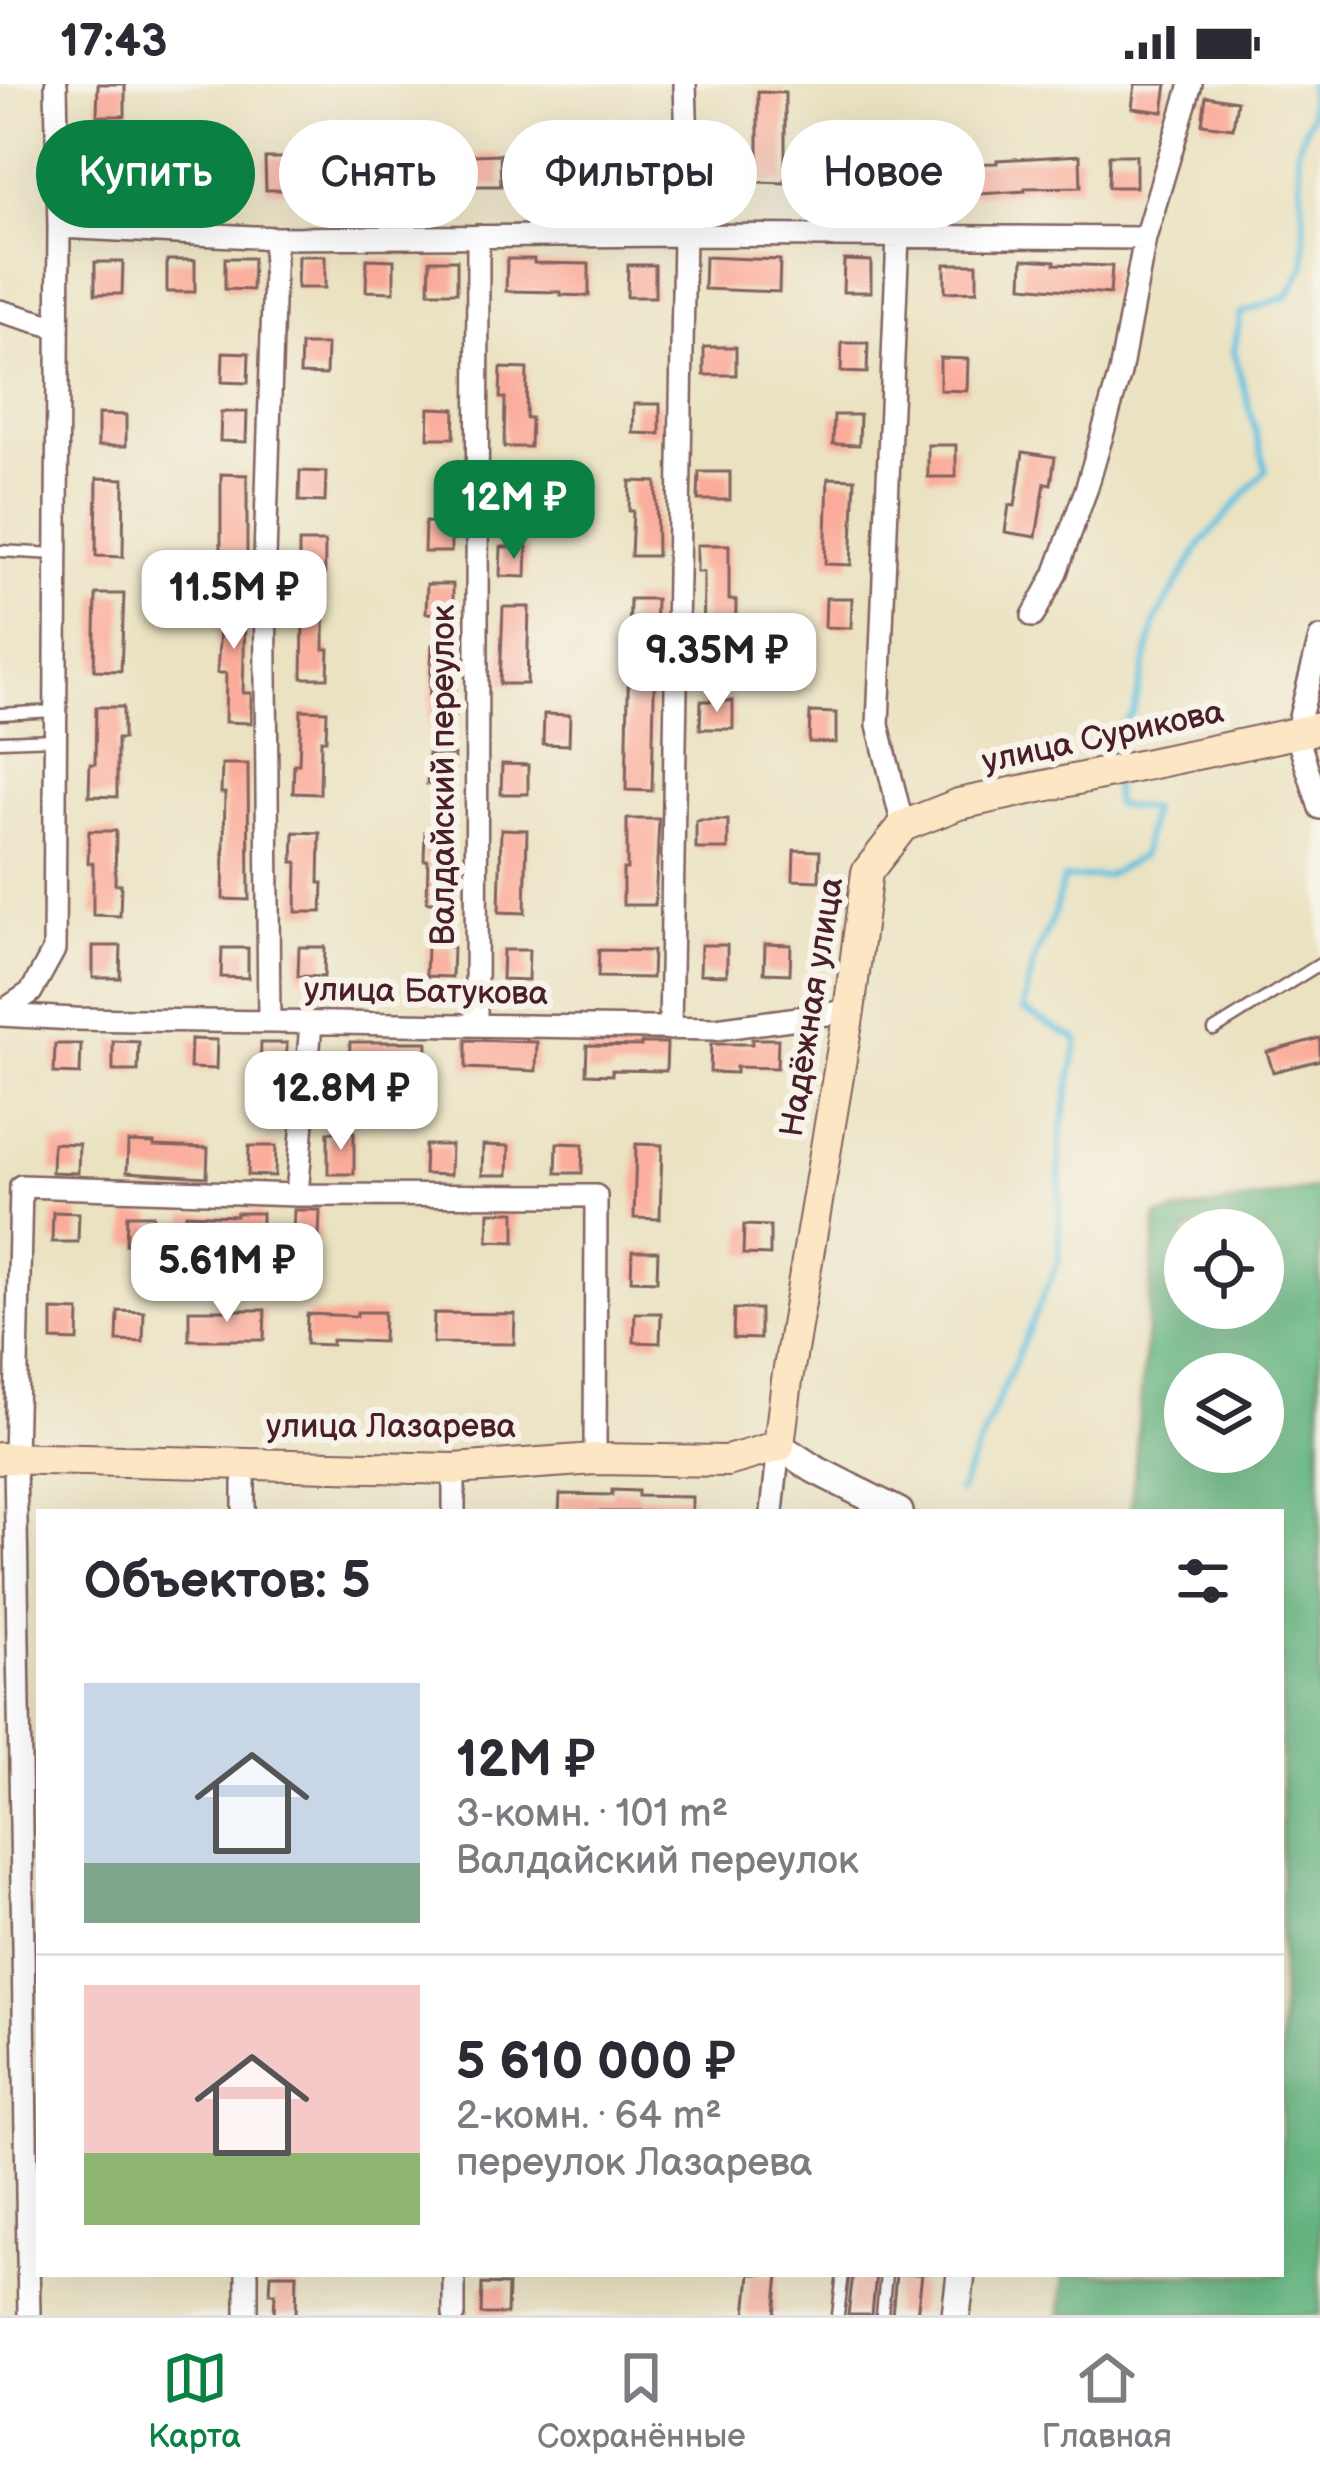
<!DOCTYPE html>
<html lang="ru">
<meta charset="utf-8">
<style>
body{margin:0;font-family:"Balsamiq Sans",sans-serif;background:#f7f7f7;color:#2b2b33;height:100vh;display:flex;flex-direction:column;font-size:45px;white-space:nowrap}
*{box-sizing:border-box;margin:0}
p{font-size:39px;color:#7c7c81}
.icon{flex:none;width:66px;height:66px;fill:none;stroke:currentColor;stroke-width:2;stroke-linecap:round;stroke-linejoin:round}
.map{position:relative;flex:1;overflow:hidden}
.drawer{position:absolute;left:36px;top:1425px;width:1248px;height:768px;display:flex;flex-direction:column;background:#fff;border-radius:0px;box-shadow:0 12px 48px #0002}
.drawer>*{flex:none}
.guide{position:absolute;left:36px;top:36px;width:1248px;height:108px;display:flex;gap:24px}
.tools{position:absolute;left:1164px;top:1125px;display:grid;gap:24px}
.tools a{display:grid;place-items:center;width:120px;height:120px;border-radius:50%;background:#fff;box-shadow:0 12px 48px #0002;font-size:60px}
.price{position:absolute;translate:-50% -102px;padding:0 27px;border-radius:24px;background:#fff;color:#222;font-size:39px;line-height:78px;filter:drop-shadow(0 3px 6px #0008)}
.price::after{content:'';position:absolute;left:50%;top:72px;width:36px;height:27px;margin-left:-18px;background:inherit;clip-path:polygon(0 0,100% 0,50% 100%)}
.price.active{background:#0b8043;color:#fff}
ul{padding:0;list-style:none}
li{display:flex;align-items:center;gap:36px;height:300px;padding:0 48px}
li+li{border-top:3px solid #e1e1e2}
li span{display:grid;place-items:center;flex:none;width:336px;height:240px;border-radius:0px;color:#555}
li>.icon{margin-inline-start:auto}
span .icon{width:144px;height:144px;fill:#fffc;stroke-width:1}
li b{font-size:51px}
h2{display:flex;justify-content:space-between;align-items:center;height:144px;padding:0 48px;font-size:51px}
.pill{padding:0 42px;border-radius:54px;background:#fff;box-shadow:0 12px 48px #0002;font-size:42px;line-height:108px}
.pill.active{background:#0b8043;color:#fff}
.status{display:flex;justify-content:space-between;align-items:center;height:84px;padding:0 60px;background:#fff;direction:ltr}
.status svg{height:33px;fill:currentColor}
.tab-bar{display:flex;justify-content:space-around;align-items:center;height:168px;border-top:3px solid #e1e1e2;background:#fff;font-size:33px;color:#7c7c81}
.tab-bar a{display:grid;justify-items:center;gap:6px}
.tab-bar .active{color:#0b8043}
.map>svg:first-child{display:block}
.forest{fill:#67b883;stroke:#586c57;stroke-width:3;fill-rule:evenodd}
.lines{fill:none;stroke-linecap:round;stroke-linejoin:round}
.stream{stroke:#61c1df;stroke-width:6}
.building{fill:#fbab9a}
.service-casing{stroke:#826360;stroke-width:15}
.minor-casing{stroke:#826360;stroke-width:26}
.tertiary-casing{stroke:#826360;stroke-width:32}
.secondary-casing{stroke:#826360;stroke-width:34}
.service{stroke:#fff;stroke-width:10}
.minor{stroke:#fff;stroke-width:21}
.tertiary{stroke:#fff;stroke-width:27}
.secondary{stroke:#fce6c4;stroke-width:30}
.labels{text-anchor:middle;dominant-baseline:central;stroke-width:12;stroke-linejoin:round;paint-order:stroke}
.street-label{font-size:33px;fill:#4a1f2b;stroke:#f7f3e8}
</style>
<div class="status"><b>17:43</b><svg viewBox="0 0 49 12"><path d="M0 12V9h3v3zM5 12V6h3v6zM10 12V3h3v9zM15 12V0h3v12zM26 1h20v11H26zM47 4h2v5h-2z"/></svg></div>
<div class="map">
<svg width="1320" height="2231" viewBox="0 0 1320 2231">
<rect width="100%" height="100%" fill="#f7f3e8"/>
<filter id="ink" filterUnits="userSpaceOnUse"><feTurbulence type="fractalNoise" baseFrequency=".00833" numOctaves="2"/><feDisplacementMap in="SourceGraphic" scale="24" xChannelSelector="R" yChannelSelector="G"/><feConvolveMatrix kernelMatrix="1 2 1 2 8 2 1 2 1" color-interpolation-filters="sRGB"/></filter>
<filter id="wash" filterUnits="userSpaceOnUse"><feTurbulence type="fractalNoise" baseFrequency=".004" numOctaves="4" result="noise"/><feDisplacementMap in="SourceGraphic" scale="48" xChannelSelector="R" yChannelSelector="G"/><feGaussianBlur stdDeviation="2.7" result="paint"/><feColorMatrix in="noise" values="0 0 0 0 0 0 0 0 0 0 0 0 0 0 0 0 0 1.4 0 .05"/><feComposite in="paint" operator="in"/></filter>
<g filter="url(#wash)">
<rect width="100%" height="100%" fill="#eae2c1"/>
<path class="forest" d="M 1320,1104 L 1320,2231 L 1061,2231 L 1064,2190 L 1281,2190 L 1281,1428 L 1131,1428 L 1157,1132 ZM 1185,1146 L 1263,1146 L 1263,1224 L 1185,1224 ZM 1185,1290 L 1263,1290 L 1263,1368 L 1185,1368 Z"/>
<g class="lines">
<path class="stream" d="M 1113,678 L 1112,651 L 1133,629 L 1156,536 L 1201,460 L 1266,386 L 1234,267 L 1241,229 L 1288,212 L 1305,181 L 1304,136 L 1297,65 L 1311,30 L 1309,0
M 959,1408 L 1059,1175 L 1060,1055 L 1078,956 L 1023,926 L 1034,876 L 1054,831 L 1063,795 L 1106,792 L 1142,772 L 1151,725 L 1115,721 L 1114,697"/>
</g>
<g id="blocks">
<path class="building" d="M 98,0 L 125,0 L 125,32 L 97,32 Z
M 1135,0 L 1167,0 L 1163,28 L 1132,24 Z
M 758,8 L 785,9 L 785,99 L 758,98 Z
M 1206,12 L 1237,17 L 1233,44 L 1202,40 Z
M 392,67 L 392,74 L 443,73 L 443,105 L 416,105 L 416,98 L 293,102 L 293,106 L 266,106 L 265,74 L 319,74 L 319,70 Z
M 855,68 L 883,68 L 883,100 L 856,100 Z
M 95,69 L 123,69 L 122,101 L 95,101 Z
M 566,69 L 594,69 L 593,101 L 565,101 Z
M 182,70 L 209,70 L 210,101 L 182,102 Z
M 500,70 L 501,102 L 473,102 L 473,71 Z
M 1080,71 L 1081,103 L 1025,104 L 1025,107 L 948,112 L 947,80 L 997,79 L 997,76 Z
M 1109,71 L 1136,71 L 1136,103 L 1108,103 Z
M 298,172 L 325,172 L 325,204 L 297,204 Z
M 705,173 L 780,176 L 779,208 L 704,205 Z
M 225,174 L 253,174 L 252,206 L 225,205 Z
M 367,175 L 394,176 L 394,208 L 366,207 Z
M 507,175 L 534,175 L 534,179 L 589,180 L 589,212 L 561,211 L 561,208 L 506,207 Z
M 1023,175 L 1055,177 L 1055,180 L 1112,182 L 1110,210 L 1022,202 Z
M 167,176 L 195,176 L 195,208 L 167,208 Z
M 430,176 L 457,176 L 457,208 L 429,208 Z
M 844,176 L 871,177 L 871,208 L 843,208 Z
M 95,178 L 123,178 L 122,210 L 95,210 Z
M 945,180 L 977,180 L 977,207 L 945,208 Z
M 628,181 L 655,181 L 655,213 L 627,213 Z
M 842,259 L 868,259 L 867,289 L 841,288 Z
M 301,261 L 327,261 L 326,291 L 300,290 Z
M 704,263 L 736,263 L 736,291 L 704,291 Z
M 223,268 L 249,269 L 248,299 L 222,298 Z
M 940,274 L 968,275 L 967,307 L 940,306 Z
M 501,284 L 527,285 L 526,334 L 531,334 L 530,363 L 504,363 L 505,314 L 500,314 Z
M 634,320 L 660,320 L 660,350 L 633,349 Z
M 429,324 L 455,325 L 454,354 L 428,354 Z
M 221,328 L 247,328 L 246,358 L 220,357 Z
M 98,330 L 126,331 L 126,362 L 98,362 Z
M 834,331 L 860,331 L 859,361 L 833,360 Z
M 928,361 L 956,361 L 956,393 L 928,393 Z
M 1023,368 L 1055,373 L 1051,400 L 1045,399 L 1036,453 L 1005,448 L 1009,421 L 1015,422 Z
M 300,387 L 326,388 L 325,418 L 299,417 Z
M 699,388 L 730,388 L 730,416 L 698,416 Z
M 221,390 L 247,391 L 247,472 L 221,471 Z
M 97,394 L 124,395 L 123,473 L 96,472 Z
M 828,394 L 855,395 L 851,481 L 825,480 Z
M 630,397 L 656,398 L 657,472 L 631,472 L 633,427 L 629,427 Z
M 503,402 L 529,403 L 528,433 L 502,432 Z
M 425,438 L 451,439 L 451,468 L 424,468 Z
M 299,458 L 325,458 L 324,565 L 329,565 L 328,594 L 302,594 L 303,539 L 299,539 Z
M 697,461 L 729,461 L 729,516 L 736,516 L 735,587 L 703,587 L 704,488 L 697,488 Z
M 501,463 L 527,463 L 526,493 L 500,492 Z
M 427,500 L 453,500 L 453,530 L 426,529 Z
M 223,501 L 249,502 L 248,531 L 245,531 L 243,609 L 251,609 L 251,639 L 225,638 L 226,589 L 217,589 Z
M 96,510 L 124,510 L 121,587 L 94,586 Z
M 826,514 L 852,514 L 851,544 L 825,543 Z
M 630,515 L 656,515 L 652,707 L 626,706 Z
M 503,523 L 529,523 L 527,600 L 500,600 Z
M 432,561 L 458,562 L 454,641 L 428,641 Z
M 701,617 L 733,617 L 733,645 L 700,645 Z
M 96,623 L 123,623 L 123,655 L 117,655 L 117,713 L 89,712 L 90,680 L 95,680 Z
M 301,626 L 327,627 L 326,656 L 321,656 L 320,710 L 293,709 L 294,680 L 299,680 Z
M 810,628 L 836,629 L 836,659 L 809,658 Z
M 544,630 L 570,631 L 569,661 L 543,660 Z
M 428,670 L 454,671 L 453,701 L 427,700 Z
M 222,680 L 248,680 L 249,816 L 223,815 L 225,709 L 221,709 Z
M 502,680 L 528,681 L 528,710 L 501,710 Z
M 627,735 L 659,735 L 655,821 L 623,821 L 623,785 L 627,785 Z
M 701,736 L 728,736 L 728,765 L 696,765 L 696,737 Z
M 501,745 L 527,746 L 525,829 L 499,828 Z
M 89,747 L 116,747 L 115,800 L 121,800 L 120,832 L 93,831 L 93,779 L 88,779 Z
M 425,747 L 451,747 L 450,789 L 454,789 L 453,818 L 427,818 L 428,776 L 424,776 Z
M 294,748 L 320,749 L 319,799 L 323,799 L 322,828 L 296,828 L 297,778 L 293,778 Z
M 794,766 L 820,767 L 819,797 L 793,796 Z
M 765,860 L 791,861 L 790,890 L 764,889 Z
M 701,861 L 727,861 L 727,891 L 700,890 Z
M 93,862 L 121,862 L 120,894 L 93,894 Z
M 427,862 L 453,863 L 452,893 L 426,892 Z
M 299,863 L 325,863 L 324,893 L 298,892 Z
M 222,864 L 248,864 L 248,894 L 221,893 Z
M 503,866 L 529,866 L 528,896 L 502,895 Z
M 599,866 L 653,867 L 652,894 L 598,893 Z
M 1320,954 L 1320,976 L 1273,988 L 1267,968 Z
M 191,955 L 217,956 L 216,985 L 190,984 Z
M 752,955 L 778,955 L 777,984 L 736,983 L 736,989 L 710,988 L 711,960 L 752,960 Z
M 466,956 L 537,958 L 536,987 L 466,984 Z
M 113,957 L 139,958 L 138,987 L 113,987 Z
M 350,958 L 427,958 L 426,988 L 349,987 Z
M 261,959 L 287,959 L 286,989 L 260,988 Z
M 641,959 L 667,959 L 666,987 L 612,986 L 612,991 L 586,990 L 587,961 L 641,962 Z
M 55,960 L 81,960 L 80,990 L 54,989 Z
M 328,1048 L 354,1048 L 354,1090 L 328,1090 Z
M 128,1058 L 154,1059 L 154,1062 L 208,1064 L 207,1093 L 127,1088 Z
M 53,1059 L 79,1060 L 78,1089 L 52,1088 Z
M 557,1059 L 583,1060 L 582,1089 L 556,1089 Z
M 636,1060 L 662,1061 L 660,1135 L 634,1134 Z
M 425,1061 L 451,1061 L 450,1091 L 424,1090 Z
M 483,1061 L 509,1062 L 508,1091 L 482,1091 Z
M 249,1062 L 276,1062 L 275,1092 L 248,1091 Z
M 294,1126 L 320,1126 L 319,1155 L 293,1154 Z
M 53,1128 L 79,1129 L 78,1158 L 52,1158 Z
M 489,1128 L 515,1128 L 515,1158 L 488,1157 Z
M 236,1129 L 262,1129 L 262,1159 L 185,1160 L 186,1130 L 236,1132 Z
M 127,1131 L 153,1131 L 152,1161 L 126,1160 Z
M 744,1141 L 770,1142 L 770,1171 L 743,1170 Z
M 632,1167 L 658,1167 L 657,1197 L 631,1196 Z
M 734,1225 L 760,1225 L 760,1255 L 733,1254 Z
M 52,1226 L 79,1227 L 78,1257 L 52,1256 Z
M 189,1226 L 265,1226 L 264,1256 L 189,1256 Z
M 118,1227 L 144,1228 L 143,1258 L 117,1257 Z
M 357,1228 L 384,1228 L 383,1258 L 332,1256 L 332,1261 L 306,1260 L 307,1230 L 357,1232 Z
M 434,1229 L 515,1230 L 514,1260 L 433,1259 Z
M 635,1229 L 661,1229 L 660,1259 L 634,1258 Z
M 612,1406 L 638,1407 L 638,1412 L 692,1413 L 692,1428 L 559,1428 L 560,1410 L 612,1411 Z
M 271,2190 L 297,2190 L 296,2231 L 274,2231 L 275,2209 L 270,2209 Z
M 750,2190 L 779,2190 L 775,2231 L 746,2231 Z
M 853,2190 L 876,2190 L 872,2231 L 848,2231 Z
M 896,2190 L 922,2190 L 917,2231 L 892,2231 Z
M 482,2200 L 508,2201 L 507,2230 L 481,2230 Z"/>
</g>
</g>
<g filter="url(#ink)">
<use href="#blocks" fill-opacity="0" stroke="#826360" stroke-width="3"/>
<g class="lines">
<g class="service-casing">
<path id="service" d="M 0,467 L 55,470
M 0,630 L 55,627
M 0,657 L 55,655
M 1214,946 L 1320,880
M 838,2231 L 843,2190
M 882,2231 L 886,2190"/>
</g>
<g class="minor-casing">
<path id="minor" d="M 59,143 L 275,154 L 684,151 L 1145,154
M 898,152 L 878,641 L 903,742
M 0,227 L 56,243
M 1033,532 L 1055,491 L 1087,403 L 1120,289 L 1145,154 L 1191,0
M 1320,554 L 1296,649 L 1320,724
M 0,929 L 31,908 L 54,866 L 59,143 L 56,0
M 0,931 L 75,935 L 716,945 L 849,927
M 269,938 L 265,474 L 275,154
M 476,941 L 478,152
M 670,945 L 684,151 L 689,120 L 685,0
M 297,1111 L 311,939
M 244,1379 L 244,1428
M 454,1385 L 454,1428
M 772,1428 L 779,1362
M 29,2231 L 15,1375 L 21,1102 L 297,1111 L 596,1112 L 595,1375
M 247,2231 L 247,2190
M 454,2231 L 454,2190"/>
</g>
<g class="tertiary-casing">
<path id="tertiary" d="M 779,1362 L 814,1385 L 899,1428
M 956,2231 L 961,2190"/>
</g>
<g class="secondary-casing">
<path id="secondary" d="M 0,1374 L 454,1385 L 595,1375 L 727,1377 L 779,1362 L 787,1296 L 849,927 L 867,788 L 903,742 L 959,720 L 1320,644"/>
</g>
<use href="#service" class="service"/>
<use href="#minor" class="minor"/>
<use href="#tertiary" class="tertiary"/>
<use href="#secondary" class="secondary"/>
</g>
</g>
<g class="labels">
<g class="street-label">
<text transform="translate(1103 653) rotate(-12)">улица Сурикова</text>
<text transform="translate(444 691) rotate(-90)">Валдайский переулок</text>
<text transform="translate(426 908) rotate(1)">улица Батукова</text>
<text transform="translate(812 923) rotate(-81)">Надёжная улица</text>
<text x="391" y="1343">улица Лазарева</text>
</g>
</g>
</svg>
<div class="tools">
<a><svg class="icon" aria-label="locate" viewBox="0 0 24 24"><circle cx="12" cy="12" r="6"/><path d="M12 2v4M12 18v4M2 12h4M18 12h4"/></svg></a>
<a><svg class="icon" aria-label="layers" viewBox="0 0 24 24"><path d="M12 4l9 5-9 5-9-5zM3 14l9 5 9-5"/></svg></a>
</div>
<b class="price active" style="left:514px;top:478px">12M ₽</b>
<b class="price" style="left:234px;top:568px">11.5M ₽</b>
<b class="price" style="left:717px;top:631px">9.35M ₽</b>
<b class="price" style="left:341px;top:1069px">12.8M ₽</b>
<b class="price" style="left:227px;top:1241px">5.61M ₽</b>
<div class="guide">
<a class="pill active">Купить</a>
<a class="pill">Снять</a>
<a class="pill">Фильтры</a>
<a class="pill">Новое</a>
</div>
<section class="drawer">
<h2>Объектов: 5<svg class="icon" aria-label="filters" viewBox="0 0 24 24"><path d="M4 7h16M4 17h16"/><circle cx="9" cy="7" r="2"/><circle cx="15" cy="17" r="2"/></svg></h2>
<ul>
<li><span style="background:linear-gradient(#c9d6e8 75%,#7fa58c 0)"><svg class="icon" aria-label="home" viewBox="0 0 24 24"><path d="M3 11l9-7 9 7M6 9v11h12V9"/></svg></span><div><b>12M ₽</b><p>3-комн. · 101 m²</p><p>Валдайский переулок</p></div></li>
<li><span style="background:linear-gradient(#f6c9c9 70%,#8fb573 0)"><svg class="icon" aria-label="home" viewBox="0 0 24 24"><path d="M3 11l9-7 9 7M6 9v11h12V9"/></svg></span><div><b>5 610 000 ₽</b><p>2-комн. · 64 m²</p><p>переулок Лазарева</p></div></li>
</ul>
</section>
</div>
<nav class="tab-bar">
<a class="active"><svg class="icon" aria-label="map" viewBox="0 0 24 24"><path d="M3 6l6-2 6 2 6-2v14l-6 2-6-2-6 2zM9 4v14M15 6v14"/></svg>Карта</a>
<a><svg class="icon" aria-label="saved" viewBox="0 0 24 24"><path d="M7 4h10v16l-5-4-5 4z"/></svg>Сохранённые</a>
<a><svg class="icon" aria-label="home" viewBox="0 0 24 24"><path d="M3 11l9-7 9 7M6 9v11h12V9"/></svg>Главная</a>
</nav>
